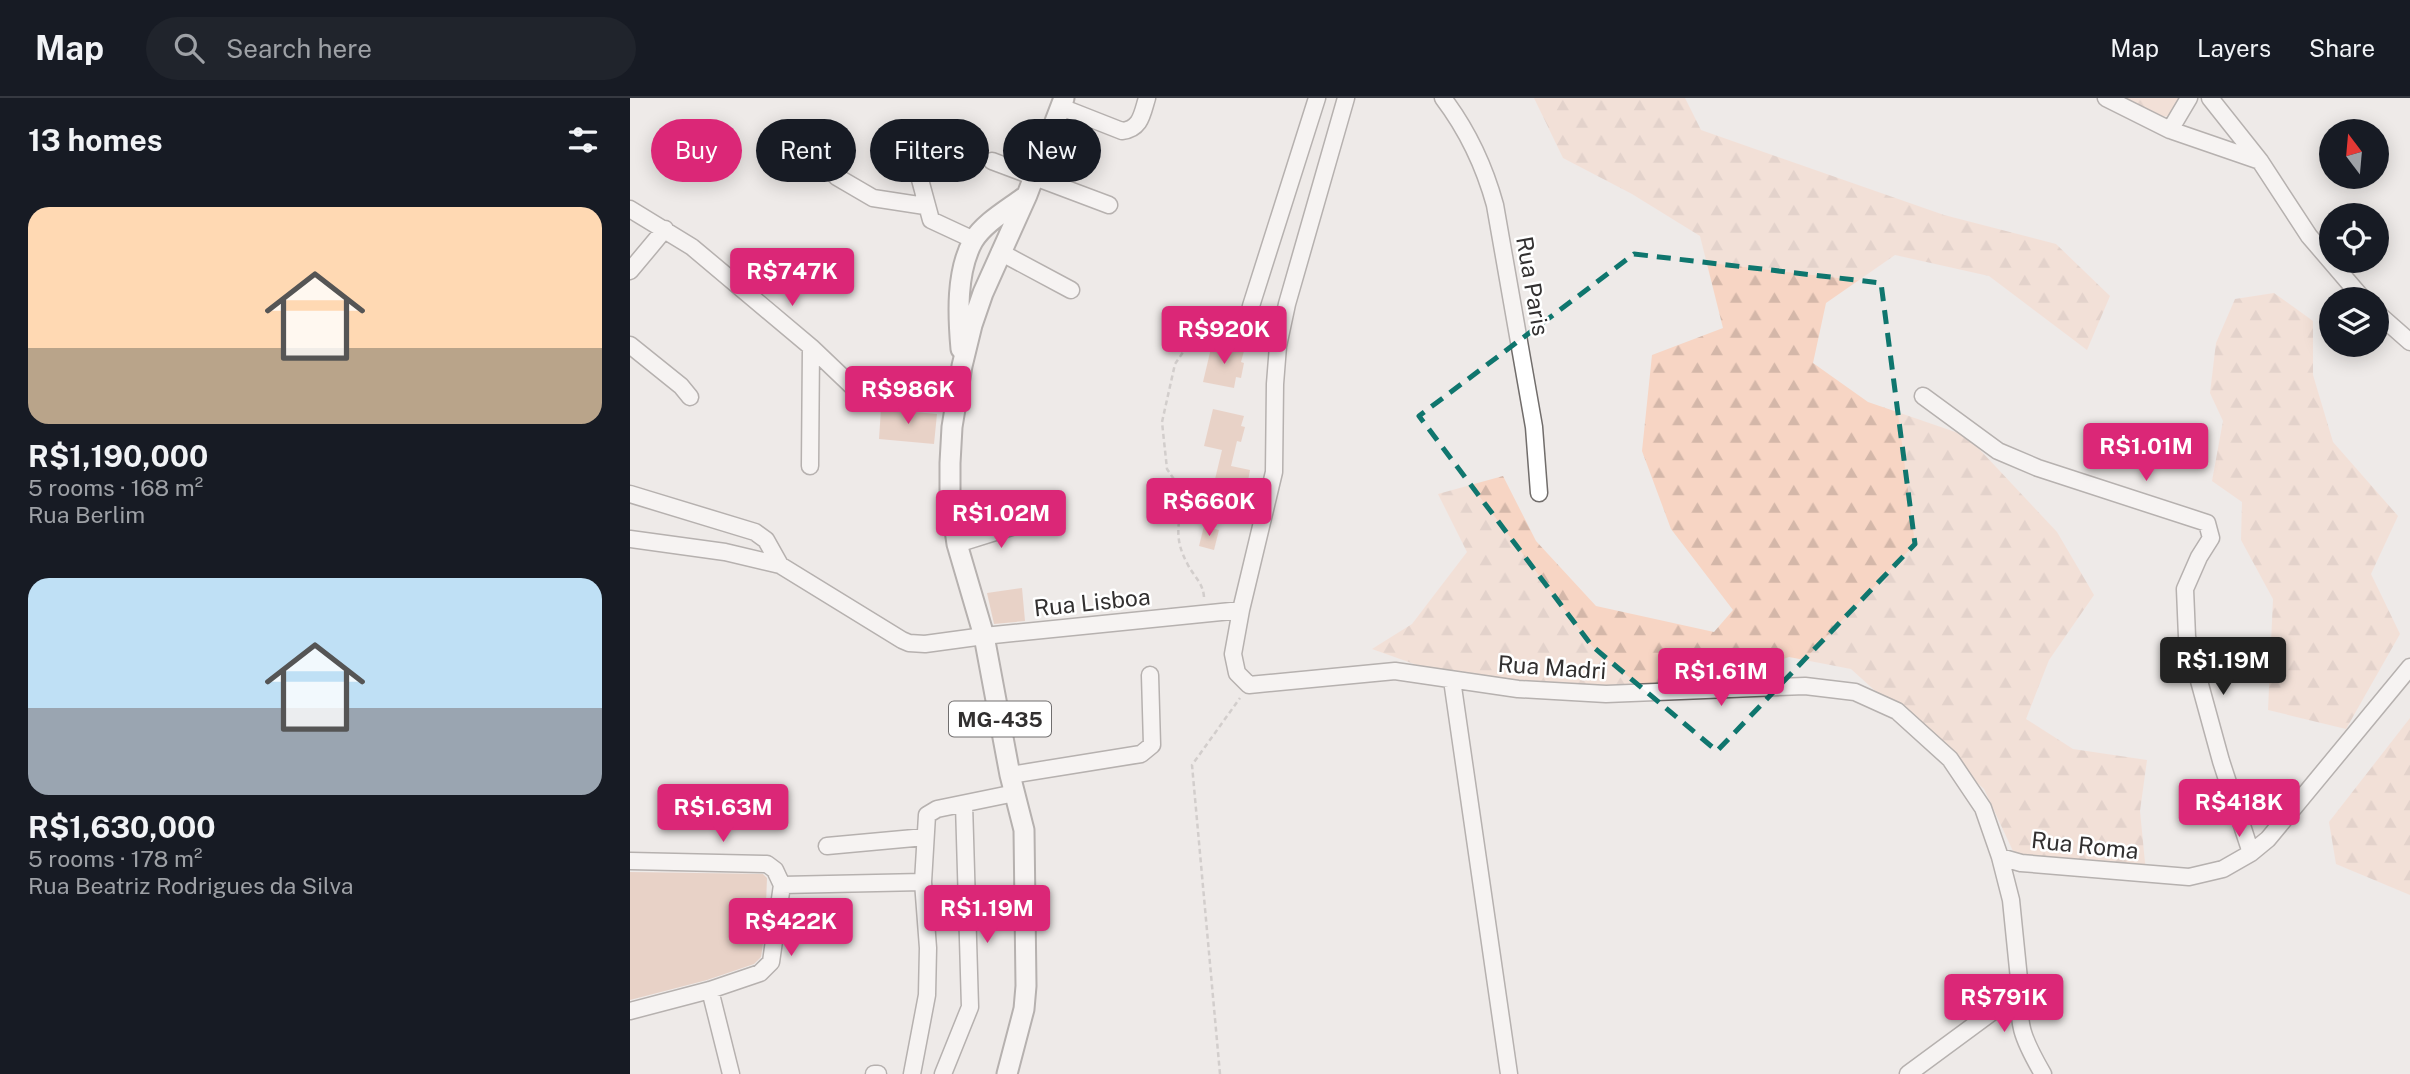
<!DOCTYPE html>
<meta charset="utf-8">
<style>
body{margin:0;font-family:"Public Sans",sans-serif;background:#20242c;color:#f1f3f6;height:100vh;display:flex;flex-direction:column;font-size:26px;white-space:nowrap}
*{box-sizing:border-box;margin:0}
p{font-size:23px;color:#9ea1a6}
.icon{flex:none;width:38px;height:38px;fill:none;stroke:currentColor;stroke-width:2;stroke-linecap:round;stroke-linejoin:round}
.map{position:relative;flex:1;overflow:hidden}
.side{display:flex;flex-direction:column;background:#171b24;width:630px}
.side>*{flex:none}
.top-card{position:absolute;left:21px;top:21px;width:665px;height:63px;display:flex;gap:14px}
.needle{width:46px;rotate:344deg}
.tools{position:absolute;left:1689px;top:21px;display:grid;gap:14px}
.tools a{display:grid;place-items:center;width:70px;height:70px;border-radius:50%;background:#171b24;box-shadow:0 4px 18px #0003;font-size:35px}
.price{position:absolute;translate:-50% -60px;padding:0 16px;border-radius:7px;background:#db2777;color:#fff;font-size:23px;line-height:46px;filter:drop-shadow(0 2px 4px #0008)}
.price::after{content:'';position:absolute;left:50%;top:42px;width:21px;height:16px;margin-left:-10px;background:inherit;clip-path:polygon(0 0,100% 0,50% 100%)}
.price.on{background:#222;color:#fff}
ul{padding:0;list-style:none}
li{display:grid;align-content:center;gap:14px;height:371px;padding:0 28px}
li span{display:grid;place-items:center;height:217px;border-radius:21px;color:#555}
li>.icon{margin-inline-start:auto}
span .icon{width:126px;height:126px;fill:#fffc;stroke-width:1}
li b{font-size:30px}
h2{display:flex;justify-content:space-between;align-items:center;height:84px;padding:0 28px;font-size:30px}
.chip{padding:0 24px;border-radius:32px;background:#171b24;box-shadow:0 4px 18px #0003;font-size:24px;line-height:63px}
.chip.on{background:#db2777;color:#fff}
header{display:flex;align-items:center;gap:42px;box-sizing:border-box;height:98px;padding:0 35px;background:#171b24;border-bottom:2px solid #363941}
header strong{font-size:33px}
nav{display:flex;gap:38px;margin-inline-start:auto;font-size:24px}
.search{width:490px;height:63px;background:#20242c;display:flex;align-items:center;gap:18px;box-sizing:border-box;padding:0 24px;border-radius:38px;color:#9ea1a6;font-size:26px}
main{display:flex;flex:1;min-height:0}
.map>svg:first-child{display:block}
.forest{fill:url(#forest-firs)}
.building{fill:#e1b6a1}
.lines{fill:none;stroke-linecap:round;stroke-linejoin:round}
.minor-casing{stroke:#716d6b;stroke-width:19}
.major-casing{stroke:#716d6b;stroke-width:23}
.path{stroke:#b0adac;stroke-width:2.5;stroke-dasharray:5 3.5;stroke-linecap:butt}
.minor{stroke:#fff;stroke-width:16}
.major{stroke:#fff;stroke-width:19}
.marked{fill:none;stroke:#0f766e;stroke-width:5;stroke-dasharray:14 9;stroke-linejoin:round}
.labels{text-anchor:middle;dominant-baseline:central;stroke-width:5;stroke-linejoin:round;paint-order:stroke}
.shield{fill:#fff;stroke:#706e6e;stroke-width:2}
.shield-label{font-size:21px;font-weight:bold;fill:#323030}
.street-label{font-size:23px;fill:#323030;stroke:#fff}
</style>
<header>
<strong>Map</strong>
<div class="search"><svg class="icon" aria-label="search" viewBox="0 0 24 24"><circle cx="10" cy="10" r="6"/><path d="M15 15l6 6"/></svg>Search here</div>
<nav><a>Map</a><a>Layers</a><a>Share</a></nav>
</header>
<main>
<section class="side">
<h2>13 homes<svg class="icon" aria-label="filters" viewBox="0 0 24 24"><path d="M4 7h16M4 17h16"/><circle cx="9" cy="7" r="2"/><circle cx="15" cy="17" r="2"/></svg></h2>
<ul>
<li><span style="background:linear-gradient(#ffd9b3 65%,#b9a48a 0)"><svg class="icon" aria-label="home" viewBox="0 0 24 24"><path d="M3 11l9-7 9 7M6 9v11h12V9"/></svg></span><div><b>R$1,190,000</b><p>5 rooms · 168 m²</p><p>Rua Berlim</p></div></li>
<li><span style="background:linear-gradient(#bfe0f5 60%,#9aa5b1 0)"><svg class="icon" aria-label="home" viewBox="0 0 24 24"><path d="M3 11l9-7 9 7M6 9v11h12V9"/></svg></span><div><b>R$1,630,000</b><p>5 rooms · 178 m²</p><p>Rua Beatriz Rodrigues da Silva</p></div></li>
</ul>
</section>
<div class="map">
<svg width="1780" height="976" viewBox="0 0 1780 976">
<defs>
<pattern id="forest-firs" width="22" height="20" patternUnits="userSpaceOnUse" patternTransform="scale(1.75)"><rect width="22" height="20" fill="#f7d5c4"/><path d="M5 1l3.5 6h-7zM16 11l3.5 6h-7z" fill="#d4b7a9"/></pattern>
</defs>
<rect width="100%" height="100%" fill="#eeeae8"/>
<path class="forest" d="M 904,0 L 1055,0 L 1071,32 L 1314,117 L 1426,146 L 1480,198 L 1457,252 L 1359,178 L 1265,157 L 1196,205 L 1183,265 L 1238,304 L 1337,338 L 1427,434 L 1464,497 L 1419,562 L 1396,621 L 1443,651 L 1517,662 L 1510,713 L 1516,775 L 1390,768 L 1354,691 L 1221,571 L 1159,559 L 1096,581 L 961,590 L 801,572 L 742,551 L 782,526 L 837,454 L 808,396 L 873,378 L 906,443 L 966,508 L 1084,534 L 1103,512 L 1041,431 L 1012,353 L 1022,257 L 1093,230 L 1070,138 L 1002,96 L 933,60 Z
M 1473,0 L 1549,0 L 1545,18 L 1516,19 Z
M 1644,195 L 1683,223 L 1683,277 L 1703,344 L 1768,418 L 1741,476 L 1770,536 L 1716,631 L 1638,612 L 1643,501 L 1611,442 L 1612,404 L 1582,383 L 1593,323 L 1580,295 L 1586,245 L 1605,201 Z
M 1780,620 L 1780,797 L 1706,766 L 1699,724 Z"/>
<path class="building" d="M 582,246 L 614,253 L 611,264 L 614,265 L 611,280 L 606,279 L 604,290 L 573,284 Z
M 251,311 L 307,316 L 304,346 L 249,341 Z
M 583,311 L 614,318 L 611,328 L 615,329 L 611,344 L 607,343 L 601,368 L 620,372 L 618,383 L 621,384 L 617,399 L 613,398 L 610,409 L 580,402 L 592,352 L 574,348 Z
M 574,428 L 589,432 L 584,452 L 569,448 Z
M 392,490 L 395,523 L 364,526 L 357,495 Z
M 0,774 L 133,776 L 137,780 L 135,832 L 131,859 L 124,866 L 77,882 L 0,902 Z"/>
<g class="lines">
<g class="minor-casing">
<path id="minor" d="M 813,0 C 838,33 854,67 865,107 L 904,329 L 909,395
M 1476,0 L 1540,32 L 1630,63
M 1580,0 L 1630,63 L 1679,138 L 1733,201
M 431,9 L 492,33 C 511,31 512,16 517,0
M 1540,32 L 1559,0
M 279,41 L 301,122 L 344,142
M 186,58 L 207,79 L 243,100 L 295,108
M 362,63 L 479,107
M 0,111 L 62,149 L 181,249 L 224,290 L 233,295 L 327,302
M 370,154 L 441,192
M 0,173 L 35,131
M 1746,214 L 1780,244
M 616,230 L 621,208 L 687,0
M 0,247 L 51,288 L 60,299
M 1293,298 L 1368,353 L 1408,370 L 1577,425 L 1581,440 L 1569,459 L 1555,491 L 1557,539 L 1591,663 L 1621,755
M 180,368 L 181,249
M 0,396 L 125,434 L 136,442 L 150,467
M 0,441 L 95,454 L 150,467 L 272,542 L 279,545 L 295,546 L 354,538 L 611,512 L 644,374 L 645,286 L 648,248 L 657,206 L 716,0
M 327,446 L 404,422
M 611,512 L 603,556 L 607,575 L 619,587 L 765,573 L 888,591 L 976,596 L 1175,588 L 1225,594 L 1267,613 L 1320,661 L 1353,710 L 1370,759 L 1381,802 L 1389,881 L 1377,903 L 1278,976
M 822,582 L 879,976
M 380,677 L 511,656 L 522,647 L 520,577
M 197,748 L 295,739
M 1370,759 L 1391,765 L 1559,779 L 1593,771 L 1621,755 L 1638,741 L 1780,569
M 0,763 L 137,766 L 145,772 L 152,787
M 1389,884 C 1388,928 1391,938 1413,976
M 80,892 L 101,976
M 0,913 L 80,892 L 130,875 L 141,864 L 152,787 L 293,784
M 244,976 L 248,976
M 282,976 L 297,897 L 298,850 L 293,784 L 297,717 L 307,711 L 385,695
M 313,976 L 340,909 L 334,706"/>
</g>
<g class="major-casing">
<path id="major" d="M 331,251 C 328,217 326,174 343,143 C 354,125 377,112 393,100
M 377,976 L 394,911 L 396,888 L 394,732 L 380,677 L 354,538 L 327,446 L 320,397 L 320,365 L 322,329 L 332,268 L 342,227 L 353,195 L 397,97 L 434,0"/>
</g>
<path class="path" d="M 574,499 C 573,484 563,478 557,465 C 543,439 549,424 554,396 L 537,371 L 532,324 L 545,266 L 562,241 L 595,226 L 600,227
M 590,976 L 562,667 L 610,600"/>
<use href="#minor" class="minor"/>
<use href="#major" class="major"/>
</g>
<path d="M0 0H1780V976H0ZM 1004,156 L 1251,185 L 1285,446 L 1087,653 L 962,548 L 789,318 Z" fill="#eeeae8" fill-opacity=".55" fill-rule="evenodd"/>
<path class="marked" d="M 1004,156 L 1251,185 L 1285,446 L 1087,653 L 962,548 L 789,318 Z"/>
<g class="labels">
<rect class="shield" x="319" y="603.5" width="102" height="35" rx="5"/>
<g class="shield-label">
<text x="370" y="621">MG-435</text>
</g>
<g class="street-label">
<text transform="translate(903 188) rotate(80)">Rua Paris</text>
<text transform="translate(462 504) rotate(-6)">Rua Lisboa</text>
<text transform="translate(922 569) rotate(4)">Rua Madri</text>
<text transform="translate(1455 747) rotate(6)">Rua Roma</text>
</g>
</g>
</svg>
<div class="tools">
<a><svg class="needle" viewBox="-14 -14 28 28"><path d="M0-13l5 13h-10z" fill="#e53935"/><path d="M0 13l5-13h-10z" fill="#9ea1a6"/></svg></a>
<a><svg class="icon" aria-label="locate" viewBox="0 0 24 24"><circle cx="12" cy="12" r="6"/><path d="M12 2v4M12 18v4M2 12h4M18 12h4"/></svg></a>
<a><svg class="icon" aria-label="layers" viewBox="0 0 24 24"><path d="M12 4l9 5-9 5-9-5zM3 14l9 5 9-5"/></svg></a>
</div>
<b class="price" style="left:162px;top:210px">R$747K</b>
<b class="price" style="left:594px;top:268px">R$920K</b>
<b class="price" style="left:278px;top:328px">R$986K</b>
<b class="price" style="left:1516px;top:385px">R$1.01M</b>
<b class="price" style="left:579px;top:440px">R$660K</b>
<b class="price" style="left:371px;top:452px">R$1.02M</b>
<b class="price on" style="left:1593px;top:599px">R$1.19M</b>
<b class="price" style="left:1091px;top:610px">R$1.61M</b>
<b class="price" style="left:1609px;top:741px">R$418K</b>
<b class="price" style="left:93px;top:746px">R$1.63M</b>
<b class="price" style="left:357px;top:847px">R$1.19M</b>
<b class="price" style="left:161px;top:860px">R$422K</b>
<b class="price" style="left:1374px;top:936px">R$791K</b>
<div class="top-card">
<a class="chip on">Buy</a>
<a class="chip">Rent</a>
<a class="chip">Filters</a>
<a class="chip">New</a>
</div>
</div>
</main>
